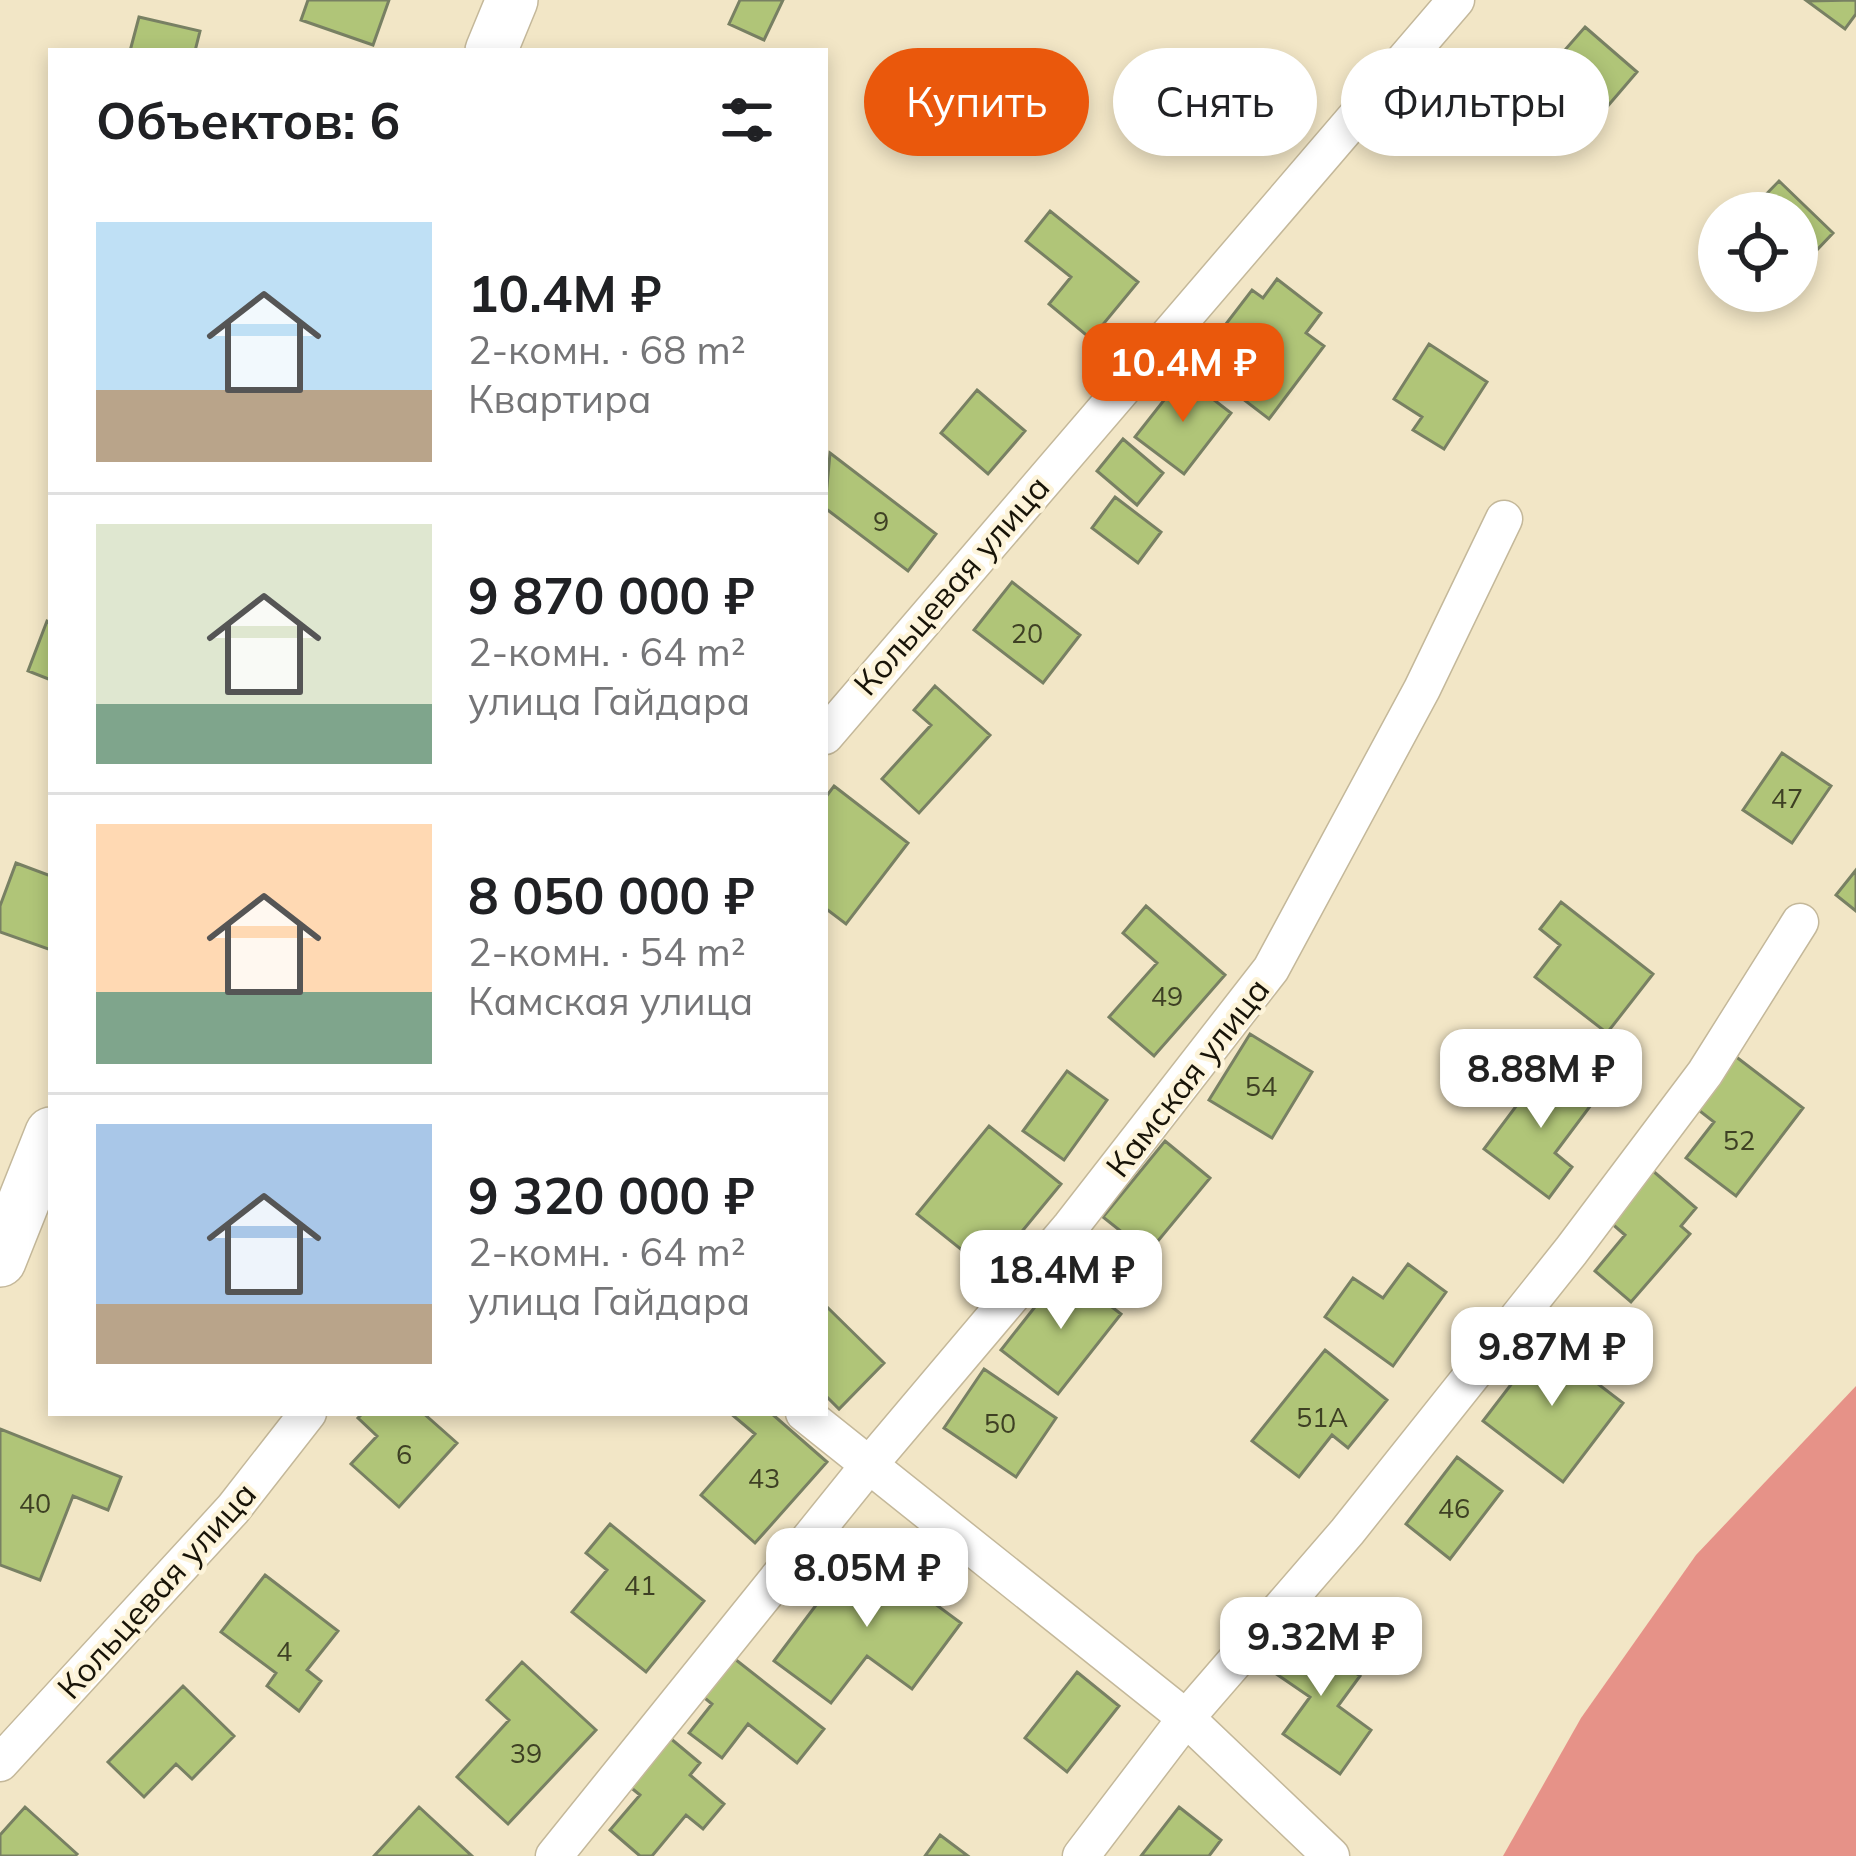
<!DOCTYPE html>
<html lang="ru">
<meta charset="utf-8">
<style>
body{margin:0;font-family:Mulish,sans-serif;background:#f6f6f6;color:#202124;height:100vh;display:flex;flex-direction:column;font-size:45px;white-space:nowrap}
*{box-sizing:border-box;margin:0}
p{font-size:39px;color:#757577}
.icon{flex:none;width:66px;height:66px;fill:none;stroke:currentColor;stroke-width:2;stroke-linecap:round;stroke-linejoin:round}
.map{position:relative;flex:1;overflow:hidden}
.panel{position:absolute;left:48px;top:48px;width:780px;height:1368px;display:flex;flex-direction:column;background:#fff;border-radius:0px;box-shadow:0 6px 18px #0003}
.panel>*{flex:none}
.banner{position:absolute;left:864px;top:48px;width:810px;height:108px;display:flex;gap:24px}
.tools{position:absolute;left:1698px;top:192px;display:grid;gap:24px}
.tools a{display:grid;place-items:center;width:120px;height:120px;border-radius:50%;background:#fff;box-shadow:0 6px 18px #0003;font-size:60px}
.price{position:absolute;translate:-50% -102px;padding:0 27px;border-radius:24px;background:#fff;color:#222;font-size:39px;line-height:78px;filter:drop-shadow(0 3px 6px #0008)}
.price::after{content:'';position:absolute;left:50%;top:72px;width:36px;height:27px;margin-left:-18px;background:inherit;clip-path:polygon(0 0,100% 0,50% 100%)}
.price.selected{background:#ea580c;color:#fff}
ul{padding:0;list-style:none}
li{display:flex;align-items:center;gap:36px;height:300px;padding:0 48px}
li+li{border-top:3px solid #e0e0e0}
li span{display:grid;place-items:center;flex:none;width:336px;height:240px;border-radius:0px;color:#555}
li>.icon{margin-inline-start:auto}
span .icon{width:144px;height:144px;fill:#fffc;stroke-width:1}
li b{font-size:51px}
h2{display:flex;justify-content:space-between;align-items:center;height:144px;padding:0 48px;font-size:51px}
.pill{padding:0 42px;border-radius:54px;background:#fff;box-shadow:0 6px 18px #0003;font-size:42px;line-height:108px}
.pill.selected{background:#ea580c;color:#fff}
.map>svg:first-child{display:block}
.forest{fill:#e69288}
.building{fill:#b0c578;stroke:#788063;stroke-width:3}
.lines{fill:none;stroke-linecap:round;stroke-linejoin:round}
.street-casing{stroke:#c4b89a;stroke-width:39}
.secondary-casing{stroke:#c4b89a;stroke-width:54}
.street{stroke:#fff;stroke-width:36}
.secondary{stroke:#fff;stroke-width:51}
.labels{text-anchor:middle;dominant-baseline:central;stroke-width:9;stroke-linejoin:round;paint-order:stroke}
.number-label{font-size:27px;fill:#3e4024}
.street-label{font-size:33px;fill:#181408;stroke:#fdf4da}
</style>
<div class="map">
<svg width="1856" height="1856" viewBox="0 0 1856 1856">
<rect width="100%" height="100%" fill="#f2e6c6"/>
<path class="forest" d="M 1856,1386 L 1856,1856 L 1503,1856 L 1581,1718 L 1696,1555 Z"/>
<path class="building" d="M 308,0 L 389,0 L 373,45 L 301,20 Z
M 740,0 L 783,0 L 764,40 L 729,24 Z
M 1856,0 L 1856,14 L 1845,29 L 1807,1 Z
M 139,17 L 200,31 L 195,51 L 130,51 Z
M 1585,27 L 1637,72 L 1588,129 L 1536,83 Z
M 1779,181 L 1833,233 L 1797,271 L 1797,213 L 1748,213 Z
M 1050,211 L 1138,282 L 1091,339 L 1049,304 L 1071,277 L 1026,241 Z
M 1277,279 L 1321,313 L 1306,333 L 1324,346 L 1269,419 L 1196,363 L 1252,290 L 1263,298 Z
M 1429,344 L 1487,382 L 1444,449 L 1413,430 L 1422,417 L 1394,399 Z
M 1183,376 L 1231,413 L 1184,474 L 1135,437 Z
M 977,390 L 1025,431 L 988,474 L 941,433 Z
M 1123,439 L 1163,473 L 1137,505 L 1097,471 Z
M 830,453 L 936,534 L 908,571 L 825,508 Z
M 1115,497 L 1161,532 L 1138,563 L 1092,528 Z
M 1012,582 L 1080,635 L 1043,683 L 974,630 Z
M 47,621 L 51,623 L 51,680 L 28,671 Z
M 935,686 L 990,735 L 919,813 L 882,779 L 931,725 L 914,710 Z
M 1782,753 L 1831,786 L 1792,843 L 1743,810 Z
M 834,786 L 908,843 L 846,924 L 825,908 L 825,798 Z
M 16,863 L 51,876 L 51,950 L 0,932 L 0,906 Z
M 1856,870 L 1856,911 L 1836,895 Z
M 1561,902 L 1653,974 L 1607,1033 L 1535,977 L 1560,945 L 1540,929 Z
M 1146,906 L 1225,975 L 1154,1056 L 1109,1017 L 1157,963 L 1123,933 Z
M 1250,1034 L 1312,1072 L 1272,1138 L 1209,1100 Z
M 1735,1056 L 1803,1108 L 1736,1196 L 1686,1158 L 1714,1122 L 1696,1108 Z
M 1547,1065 L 1594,1101 L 1555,1153 L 1572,1167 L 1549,1198 L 1484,1149 Z
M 1067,1071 L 1107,1100 L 1064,1160 L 1023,1131 Z
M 989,1126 L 1061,1184 L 1014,1241 L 1003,1232 L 978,1263 L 917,1214 Z
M 1165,1141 L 1210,1178 L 1148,1253 L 1103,1217 Z
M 1653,1171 L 1696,1208 L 1681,1226 L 1690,1234 L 1631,1302 L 1595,1271 L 1625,1235 L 1610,1222 Z
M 1408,1264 L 1446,1292 L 1393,1366 L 1325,1317 L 1353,1278 L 1383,1298 Z
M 1064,1270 L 1121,1314 L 1058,1394 L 1001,1350 Z
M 825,1305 L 884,1363 L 839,1409 L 825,1395 Z
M 1530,1332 L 1623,1403 L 1563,1482 L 1483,1421 L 1523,1369 L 1510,1359 Z
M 1325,1350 L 1387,1400 L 1348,1448 L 1332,1435 L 1299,1477 L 1252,1441 Z
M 984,1369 L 1056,1418 L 1016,1477 L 944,1428 Z
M 363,1413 L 423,1413 L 457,1443 L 399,1507 L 351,1464 L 377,1436 L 358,1418 Z
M 730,1413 L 771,1413 L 827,1462 L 755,1543 L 701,1495 L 755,1434 Z
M 0,1429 L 121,1477 L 108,1510 L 73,1496 L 40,1580 L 0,1565 Z
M 1457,1457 L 1502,1491 L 1450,1559 L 1406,1524 Z
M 610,1524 L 704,1601 L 646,1672 L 572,1612 L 607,1570 L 586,1553 Z
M 859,1548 L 961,1623 L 912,1689 L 867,1656 L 831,1703 L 774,1661 Z
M 265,1575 L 338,1631 L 307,1670 L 321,1681 L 299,1711 L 267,1686 L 276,1673 L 221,1632 Z
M 1298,1628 L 1315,1641 L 1323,1629 L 1340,1641 L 1331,1655 L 1360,1676 L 1338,1706 L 1371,1730 L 1340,1774 L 1283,1734 L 1310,1697 L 1269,1669 Z
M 731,1656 L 824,1729 L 797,1763 L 748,1724 L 722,1758 L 689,1733 L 712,1704 L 701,1695 Z
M 522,1662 L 596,1730 L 508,1824 L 457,1777 L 509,1720 L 487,1700 Z
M 1077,1672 L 1119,1706 L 1067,1772 L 1025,1738 Z
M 183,1686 L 234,1736 L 192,1779 L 176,1764 L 144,1797 L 108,1762 Z
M 670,1738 L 700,1763 L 690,1775 L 724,1804 L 703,1829 L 686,1815 L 652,1856 L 640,1856 L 610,1830 L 640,1795 L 629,1786 Z
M 25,1807 L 77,1854 L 75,1856 L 0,1856 L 0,1835 Z
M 419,1807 L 472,1856 L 374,1856 Z
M 1179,1807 L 1221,1840 L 1209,1856 L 1141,1856 Z
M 940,1835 L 968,1856 L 925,1856 Z"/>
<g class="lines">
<g class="street-casing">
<path id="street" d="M 825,736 L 1456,0
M 804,1413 L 1186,1718 L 1331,1856
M 0,1763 L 233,1509 L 308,1413
M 554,1856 L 869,1465 L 1071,1226 L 1271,969 L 1422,689 L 1504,519
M 1081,1856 L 1186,1718 L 1347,1532 L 1571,1251 L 1705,1073 L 1800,922"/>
</g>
<g class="secondary-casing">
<path id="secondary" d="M 491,51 L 512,0
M 0,1261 L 51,1133"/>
</g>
<use href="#street" class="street"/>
<use href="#secondary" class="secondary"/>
</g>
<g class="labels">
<g class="number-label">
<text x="881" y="521">9</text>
<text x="1027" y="633">20</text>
<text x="1787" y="798">47</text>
<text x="1167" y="996">49</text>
<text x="1261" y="1086">54</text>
<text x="1739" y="1140">52</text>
<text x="1322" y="1417">51А</text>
<text x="1000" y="1423">50</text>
<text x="404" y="1454">6</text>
<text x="764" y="1478">43</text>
<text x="35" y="1503">40</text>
<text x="1454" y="1508">46</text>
<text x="640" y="1585">41</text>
<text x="284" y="1651">4</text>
<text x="526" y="1753">39</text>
</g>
<g class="street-label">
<text transform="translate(951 585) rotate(-49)">Кольцевая улица</text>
<text transform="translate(1187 1077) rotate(-52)">Камская улица</text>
<text transform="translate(156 1590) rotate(-48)">Кольцевая улица</text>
</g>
</g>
</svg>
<div class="tools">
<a><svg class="icon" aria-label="locate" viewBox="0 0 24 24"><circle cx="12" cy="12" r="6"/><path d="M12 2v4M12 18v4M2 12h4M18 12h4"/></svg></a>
</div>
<b class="price selected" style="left:1183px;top:425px">10.4M ₽</b>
<b class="price" style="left:1541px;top:1131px">8.88M ₽</b>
<b class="price" style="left:1061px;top:1332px">18.4M ₽</b>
<b class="price" style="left:1552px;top:1409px">9.87M ₽</b>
<b class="price" style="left:867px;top:1630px">8.05M ₽</b>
<b class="price" style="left:1321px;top:1699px">9.32M ₽</b>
<div class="banner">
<a class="pill selected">Купить</a>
<a class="pill">Снять</a>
<a class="pill">Фильтры</a>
</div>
<section class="panel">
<h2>Объектов: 6<svg class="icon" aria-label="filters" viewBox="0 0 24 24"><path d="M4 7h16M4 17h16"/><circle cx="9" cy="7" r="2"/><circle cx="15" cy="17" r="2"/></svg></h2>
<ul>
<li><span style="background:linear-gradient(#bfe0f5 70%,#b9a48a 0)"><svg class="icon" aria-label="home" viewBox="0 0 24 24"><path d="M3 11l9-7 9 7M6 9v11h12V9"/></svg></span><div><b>10.4M ₽</b><p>2-комн. · 68 m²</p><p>Квартира</p></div></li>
<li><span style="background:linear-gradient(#dfe7d0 75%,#7fa58c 0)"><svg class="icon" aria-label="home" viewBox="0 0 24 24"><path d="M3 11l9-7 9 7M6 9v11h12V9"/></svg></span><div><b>9 870 000 ₽</b><p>2-комн. · 64 m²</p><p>улица Гайдара</p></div></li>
<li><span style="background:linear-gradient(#ffd9b3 70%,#7fa58c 0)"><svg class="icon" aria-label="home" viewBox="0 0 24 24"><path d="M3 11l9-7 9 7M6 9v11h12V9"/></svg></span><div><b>8 050 000 ₽</b><p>2-комн. · 54 m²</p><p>Камская улица</p></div></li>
<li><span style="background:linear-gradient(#a9c7e8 75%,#b9a48a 0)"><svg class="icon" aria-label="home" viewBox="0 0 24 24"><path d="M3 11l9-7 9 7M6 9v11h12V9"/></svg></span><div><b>9 320 000 ₽</b><p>2-комн. · 64 m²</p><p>улица Гайдара</p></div></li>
</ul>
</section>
</div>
